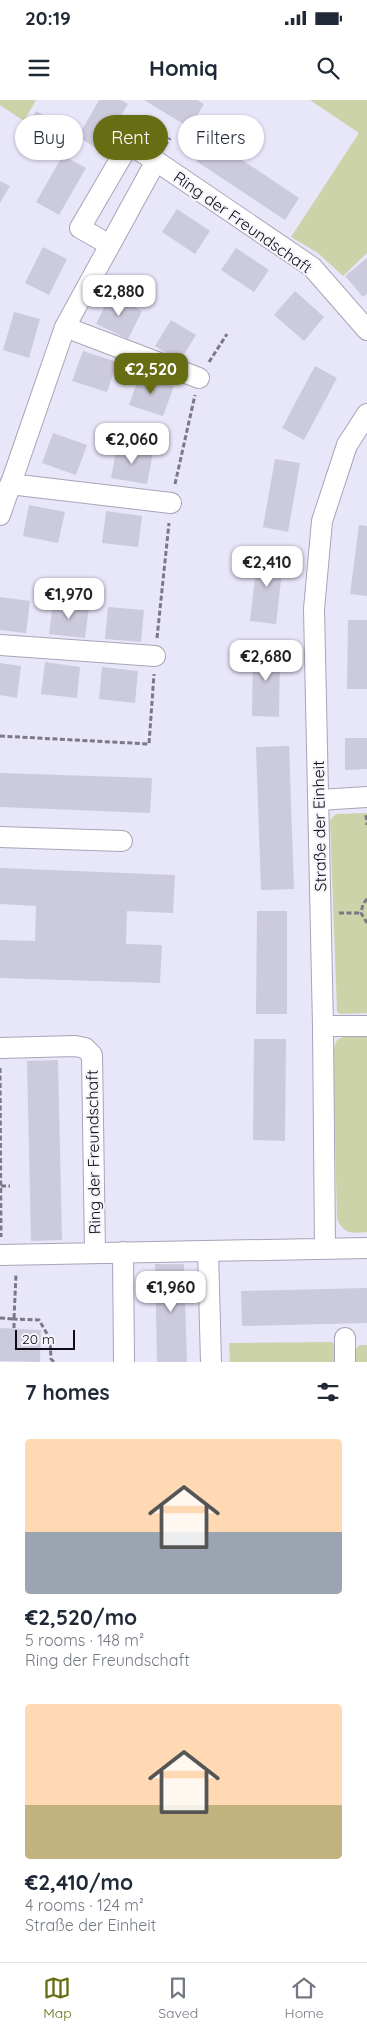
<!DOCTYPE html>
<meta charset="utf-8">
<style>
body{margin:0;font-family:Quicksand,sans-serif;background:#f2f2f3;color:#1f2937;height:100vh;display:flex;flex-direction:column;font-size:19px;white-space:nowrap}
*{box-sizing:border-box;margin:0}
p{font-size:16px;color:#747a83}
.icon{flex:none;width:28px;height:28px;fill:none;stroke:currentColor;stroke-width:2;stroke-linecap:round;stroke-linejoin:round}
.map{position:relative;height:1262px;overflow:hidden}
.side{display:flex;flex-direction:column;background:#fff;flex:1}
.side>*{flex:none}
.banner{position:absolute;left:15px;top:15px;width:338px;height:45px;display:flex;gap:10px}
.scale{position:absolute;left:15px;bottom:12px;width:60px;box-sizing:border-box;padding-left:5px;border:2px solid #0e0d14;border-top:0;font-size:14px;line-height:18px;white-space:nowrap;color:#0e0d14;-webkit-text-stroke:4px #f5f5fc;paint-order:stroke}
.price{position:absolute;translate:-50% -42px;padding:0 11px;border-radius:10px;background:#fff;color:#222;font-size:16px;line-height:32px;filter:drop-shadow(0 1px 2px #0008)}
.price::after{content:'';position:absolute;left:50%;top:30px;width:15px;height:11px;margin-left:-8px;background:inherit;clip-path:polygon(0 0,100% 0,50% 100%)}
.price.selected{background:#676d12;color:#fff}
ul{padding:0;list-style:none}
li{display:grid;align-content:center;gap:10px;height:265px;padding:0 25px}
li span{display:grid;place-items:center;height:155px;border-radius:5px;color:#555}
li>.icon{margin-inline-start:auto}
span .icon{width:90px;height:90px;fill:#fffc;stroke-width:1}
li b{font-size:21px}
h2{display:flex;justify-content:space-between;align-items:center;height:60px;padding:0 25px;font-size:21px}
.pill{padding:0 18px;border-radius:22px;background:#fff;box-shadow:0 1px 4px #0004;font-size:18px;line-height:45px}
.pill.selected{background:#676d12;color:#fff}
.status{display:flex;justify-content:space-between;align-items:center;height:35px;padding:0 25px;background:#fff;direction:ltr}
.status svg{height:14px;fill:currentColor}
header{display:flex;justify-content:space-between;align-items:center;height:65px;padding:0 25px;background:#fff;font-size:22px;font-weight:800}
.menu{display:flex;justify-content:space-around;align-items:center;height:70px;border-top:1px solid #e0e1e3;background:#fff;font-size:14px;color:#747a83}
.menu a{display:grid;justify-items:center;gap:2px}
.menu .selected{color:#676d12}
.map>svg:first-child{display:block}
.green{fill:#cdd3a8}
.building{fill:#cccadd}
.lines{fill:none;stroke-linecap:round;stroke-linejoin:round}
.minor-casing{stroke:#a7a5b7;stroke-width:22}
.path{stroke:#7b7986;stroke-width:3;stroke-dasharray:5 2.5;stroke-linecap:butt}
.minor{stroke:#fff;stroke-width:20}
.labels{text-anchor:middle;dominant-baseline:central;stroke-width:4;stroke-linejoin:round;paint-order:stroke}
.street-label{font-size:16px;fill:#0e0d14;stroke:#f5f5fc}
</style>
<div class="status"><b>20:19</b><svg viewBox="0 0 49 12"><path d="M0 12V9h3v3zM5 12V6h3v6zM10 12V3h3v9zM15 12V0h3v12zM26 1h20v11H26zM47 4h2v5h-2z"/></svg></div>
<header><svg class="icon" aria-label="menu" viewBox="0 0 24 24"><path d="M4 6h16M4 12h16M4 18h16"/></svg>Homiq<svg class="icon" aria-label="search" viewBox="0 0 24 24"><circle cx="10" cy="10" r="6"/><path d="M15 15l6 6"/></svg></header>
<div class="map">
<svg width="367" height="1262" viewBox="0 0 367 1262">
<rect width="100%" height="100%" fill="#e8e6f9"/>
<path class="green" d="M 0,0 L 36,0 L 24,21 L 0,5 Z
M 310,0 L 367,0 L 367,153 L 343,176 L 318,153 L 291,137 L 359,33 Z
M 367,713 L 367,913 L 341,914 L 337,912 L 330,720 L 336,714 Z
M 345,936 L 367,936 L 367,1132 C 352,1133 344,1135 337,1119 L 333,950 L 337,940 Z
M 332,1242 L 341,1250 L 341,1262 L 230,1262 L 229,1243 Z
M 360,1245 L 367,1245 L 367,1262 L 352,1262 L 352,1252 Z"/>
<path class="building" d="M 99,0 L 121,0 L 128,4 L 101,51 L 78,37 Z
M 144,0 L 197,0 L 204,4 L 190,28 Z
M 36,11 L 60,25 L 52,40 L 28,26 Z
M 211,39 L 299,98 L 285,120 L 196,61 Z
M 63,55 L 86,68 L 59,115 L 36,102 Z
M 0,81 L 10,86 L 0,103 Z
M 177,109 L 210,131 L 195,154 L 162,132 Z
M 43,147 L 67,159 L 49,195 L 25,183 Z
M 236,148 L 269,170 L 254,192 L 221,170 Z
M 367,158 L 367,194 L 363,197 L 345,176 Z
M 295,191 L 324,217 L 304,241 L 274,215 Z
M 110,195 L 142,211 L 128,239 L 96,224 Z
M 14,212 L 40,219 L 29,258 L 3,250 Z
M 171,220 L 196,235 L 180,261 L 155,246 Z
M 83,251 L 117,262 L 107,292 L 72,281 Z
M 315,266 L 337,278 L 304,340 L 282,328 Z
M 140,274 L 174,286 L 163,316 L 129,305 Z
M 53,333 L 87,345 L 76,375 L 42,363 Z
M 117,346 L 153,353 L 147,384 L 111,378 Z
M 275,359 L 300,363 L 288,432 L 263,427 Z
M 29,405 L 65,412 L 58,443 L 23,436 Z
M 106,411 L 142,416 L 138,447 L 102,443 Z
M 359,425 L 367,426 L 367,496 L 350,494 Z
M 258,451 L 284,454 L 276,524 L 250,521 Z
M 0,497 L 30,501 L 26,533 L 0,530 Z
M 53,503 L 89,507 L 85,538 L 49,534 Z
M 108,507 L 144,510 L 141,542 L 105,539 Z
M 348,520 L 367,520 L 367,589 L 347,589 Z
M 253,547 L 280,547 L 279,617 L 252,616 Z
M 45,562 L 80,567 L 77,598 L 41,594 Z
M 0,563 L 21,566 L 17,598 L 0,595 Z
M 102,567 L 138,571 L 135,603 L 99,599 Z
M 345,638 L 367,638 L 367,669 L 345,670 Z
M 289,646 L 294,789 L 261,790 L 256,647 Z
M 0,673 L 152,678 L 150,713 L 0,707 Z
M 0,768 L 175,775 L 173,813 L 127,811 L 126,844 L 162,845 L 160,883 L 0,878 L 0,840 L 35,841 L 36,806 L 0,804 Z
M 257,811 L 287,811 L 287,914 L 256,914 Z
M 254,939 L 286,939 L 285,1041 L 253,1040 Z
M 58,960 L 62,1140 L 31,1141 L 27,961 Z
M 155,1164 L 184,1164 L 187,1262 L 157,1262 Z
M 367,1188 L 367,1223 L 242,1226 L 241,1191 Z
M 0,1228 L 41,1230 L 40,1262 L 0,1261 Z"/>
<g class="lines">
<g class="minor-casing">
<path id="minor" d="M 110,145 L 80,128 L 129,44 L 156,61
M 65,227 L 199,278
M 10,384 L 171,403
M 0,415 L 65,227 L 156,61 L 312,167 L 367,230
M 0,545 L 155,556
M 319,700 L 367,697
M 0,737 L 122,741
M 323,926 L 367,926
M 0,948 L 75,946 L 85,948 L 92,955 L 95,1153
M 325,1149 L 323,926 L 314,509 L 322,421 L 347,345 L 367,314
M 208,1151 L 211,1262
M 123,1152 L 124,1262
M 0,1155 L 367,1148
M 345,1238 L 345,1262"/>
</g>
<path class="path" d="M 144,30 L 147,23
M 165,46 L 170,38
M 209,262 L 227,234
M 175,384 L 195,295
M 157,538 L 169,423
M 0,636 L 149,644 L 154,574
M 366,715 L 367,725
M 367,799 L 363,804 L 361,813 L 367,823
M 339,813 L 361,813
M 0,968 L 1,1137
M 1,1086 L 10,1086
M 0,1218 L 14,1219 L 16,1174
M 14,1228 L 14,1219 L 39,1220 L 50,1239 L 51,1259 L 54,1262"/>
<use href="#minor" class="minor"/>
</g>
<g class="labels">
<g class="street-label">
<text transform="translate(243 122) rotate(35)">Ring der Freundschaft</text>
<text transform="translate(319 726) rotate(-91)">Straße der Einheit</text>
<text transform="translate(93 1052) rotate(-91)">Ring der Freundschaft</text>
</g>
</g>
</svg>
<div class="scale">20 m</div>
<b class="price" style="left:119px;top:217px">€2,880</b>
<b class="price selected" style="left:151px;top:295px">€2,520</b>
<b class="price" style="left:132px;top:365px">€2,060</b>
<b class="price" style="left:267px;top:488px">€2,410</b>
<b class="price" style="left:69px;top:520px">€1,970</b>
<b class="price" style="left:266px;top:582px">€2,680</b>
<b class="price" style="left:171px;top:1213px">€1,960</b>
<div class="banner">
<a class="pill">Buy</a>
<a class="pill selected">Rent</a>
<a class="pill">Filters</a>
</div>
</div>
<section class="side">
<h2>7 homes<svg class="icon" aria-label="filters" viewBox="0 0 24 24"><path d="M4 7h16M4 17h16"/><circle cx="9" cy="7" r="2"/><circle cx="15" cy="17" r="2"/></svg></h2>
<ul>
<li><span style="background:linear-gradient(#ffd9b3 60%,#9aa5b1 0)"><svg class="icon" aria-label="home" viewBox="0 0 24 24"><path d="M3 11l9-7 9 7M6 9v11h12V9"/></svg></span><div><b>€2,520/mo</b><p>5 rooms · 148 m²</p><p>Ring der Freundschaft</p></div></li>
<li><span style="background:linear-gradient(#ffd9b3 65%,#c2b280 0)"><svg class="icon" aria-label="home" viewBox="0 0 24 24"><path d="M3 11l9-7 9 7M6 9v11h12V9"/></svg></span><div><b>€2,410/mo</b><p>4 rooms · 124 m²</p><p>Straße der Einheit</p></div></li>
</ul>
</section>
<nav class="menu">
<a class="selected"><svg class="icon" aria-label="map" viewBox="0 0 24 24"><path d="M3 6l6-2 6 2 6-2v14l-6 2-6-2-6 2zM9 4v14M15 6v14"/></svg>Map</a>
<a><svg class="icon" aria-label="saved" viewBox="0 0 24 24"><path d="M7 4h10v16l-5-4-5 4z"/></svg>Saved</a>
<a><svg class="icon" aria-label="home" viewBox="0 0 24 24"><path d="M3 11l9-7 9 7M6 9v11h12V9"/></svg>Home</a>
</nav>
